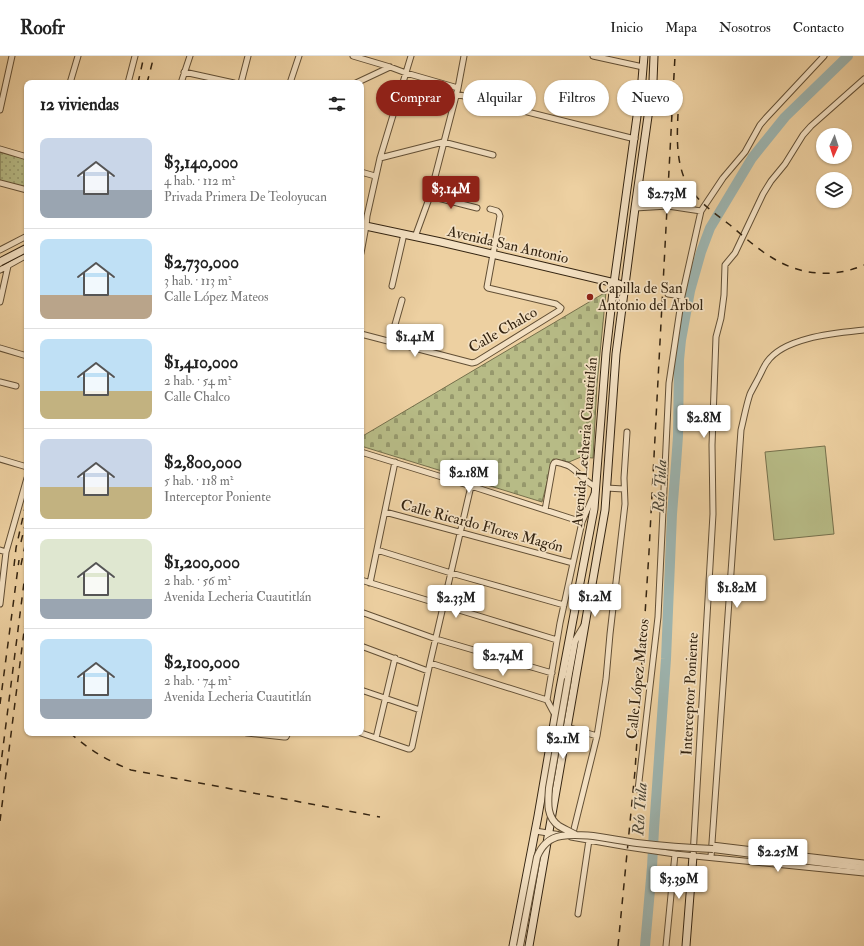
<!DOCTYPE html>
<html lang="es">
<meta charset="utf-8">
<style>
body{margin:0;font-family:"IM FELL Double Pica",serif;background:#f2f2f2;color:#222;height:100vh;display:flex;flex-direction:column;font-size:15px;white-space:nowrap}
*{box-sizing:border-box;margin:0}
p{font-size:13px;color:#767676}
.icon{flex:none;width:22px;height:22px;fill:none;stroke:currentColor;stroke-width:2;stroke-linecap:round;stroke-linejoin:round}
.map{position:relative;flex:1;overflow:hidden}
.details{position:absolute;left:24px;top:24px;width:340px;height:656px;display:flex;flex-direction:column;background:#fff;border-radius:8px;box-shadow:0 1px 3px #0004}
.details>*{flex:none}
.banner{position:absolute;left:376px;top:24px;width:380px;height:36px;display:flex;gap:8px}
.needle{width:26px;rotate:183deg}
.buttons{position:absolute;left:816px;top:72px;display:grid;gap:8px}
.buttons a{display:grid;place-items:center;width:36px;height:36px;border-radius:50%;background:#fff;box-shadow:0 1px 3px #0004;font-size:20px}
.price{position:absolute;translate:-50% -34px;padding:0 9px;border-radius:4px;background:#fff;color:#222;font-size:13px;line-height:26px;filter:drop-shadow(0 1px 2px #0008)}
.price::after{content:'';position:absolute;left:50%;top:24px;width:12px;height:9px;margin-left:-6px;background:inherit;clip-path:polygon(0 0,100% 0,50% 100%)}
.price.current{background:#8f2418;color:#fff}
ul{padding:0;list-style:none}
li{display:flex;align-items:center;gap:12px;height:100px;padding:0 16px}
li+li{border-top:1px solid #e0e0e0}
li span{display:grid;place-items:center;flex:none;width:112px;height:80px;border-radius:8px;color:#555}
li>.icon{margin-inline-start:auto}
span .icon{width:48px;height:48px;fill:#fffc;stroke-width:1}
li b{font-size:17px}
h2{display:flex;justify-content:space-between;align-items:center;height:48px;padding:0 16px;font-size:17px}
.pill{padding:0 14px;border-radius:18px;background:#fff;box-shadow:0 1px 3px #0004;font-size:14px;line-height:36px}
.pill.current{background:#8f2418;color:#fff}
header{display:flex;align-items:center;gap:24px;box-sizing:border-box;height:56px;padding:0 20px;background:#fff;border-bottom:1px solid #e0e0e0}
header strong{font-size:19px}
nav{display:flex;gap:22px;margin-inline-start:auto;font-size:14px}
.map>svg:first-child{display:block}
.green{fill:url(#green-dots);stroke:#76704c}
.cemetery{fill:url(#cemetery-stones);stroke:#76704c}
.pitch{fill:#b7bb86;stroke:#76704c}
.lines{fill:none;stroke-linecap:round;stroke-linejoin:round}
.river{stroke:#9db4af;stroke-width:10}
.minor-casing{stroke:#624f35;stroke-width:7}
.tertiary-casing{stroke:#624f35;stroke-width:8}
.secondary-casing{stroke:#342411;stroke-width:9}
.minor{stroke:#f3e0c2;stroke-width:5}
.tertiary{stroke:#f3e0c2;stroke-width:6}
.secondary{stroke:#f3e0c2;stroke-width:7}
.rail{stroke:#342411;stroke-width:1.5;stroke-dasharray:7 7;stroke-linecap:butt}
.tertiary-bridge-casing{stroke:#624f35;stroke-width:8;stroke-linecap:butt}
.secondary-bridge-casing{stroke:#342411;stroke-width:9;stroke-linecap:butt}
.tertiary-bridge{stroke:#f3e0c2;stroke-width:6}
.secondary-bridge{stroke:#f3e0c2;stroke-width:7}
.poi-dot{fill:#8f2418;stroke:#f3e0c2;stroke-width:1.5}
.labels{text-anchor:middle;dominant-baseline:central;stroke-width:3.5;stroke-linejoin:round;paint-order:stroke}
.street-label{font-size:15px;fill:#342411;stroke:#f3e0c2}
.poi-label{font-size:15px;fill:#342411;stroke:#f3e0c2;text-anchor:start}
.water-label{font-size:16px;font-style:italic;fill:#4e4838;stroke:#f3e0c2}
</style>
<header>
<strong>Roofr</strong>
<nav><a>Inicio</a><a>Mapa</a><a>Nosotros</a><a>Contacto</a></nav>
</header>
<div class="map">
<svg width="864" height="890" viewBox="0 0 864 890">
<defs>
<pattern id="green-dots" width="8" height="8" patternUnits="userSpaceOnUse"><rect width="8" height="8" fill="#b7bb86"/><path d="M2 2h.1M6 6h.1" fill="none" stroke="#96986c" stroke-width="1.8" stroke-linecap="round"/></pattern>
<pattern id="cemetery-stones" width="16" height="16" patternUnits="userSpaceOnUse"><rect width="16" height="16" fill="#b7bb86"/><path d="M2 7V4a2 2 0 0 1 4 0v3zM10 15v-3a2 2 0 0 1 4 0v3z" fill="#96986c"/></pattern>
</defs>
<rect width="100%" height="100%" fill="#edd0a1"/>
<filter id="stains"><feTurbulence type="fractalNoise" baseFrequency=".005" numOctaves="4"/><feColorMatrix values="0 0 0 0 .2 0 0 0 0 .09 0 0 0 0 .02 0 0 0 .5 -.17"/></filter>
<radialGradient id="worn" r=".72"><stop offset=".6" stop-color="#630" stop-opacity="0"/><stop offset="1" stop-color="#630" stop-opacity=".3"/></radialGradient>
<path class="green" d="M 0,93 L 27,101 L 27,133 L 0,126 Z"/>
<path class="cemetery" d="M 606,236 L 597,328 L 593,402 L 581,401 L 569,406 L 553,403 L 542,446 L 361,390 L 361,381 Z"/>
<path class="pitch" d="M 825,390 L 834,478 L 774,484 L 765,396 Z"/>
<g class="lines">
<path class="river" d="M 645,890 L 652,811 L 654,773 L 666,603 L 672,458 L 676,408 L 678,380 L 679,304 L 681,284 L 690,235 L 701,196 L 710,172 L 752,102 L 785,61 L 848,0"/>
<g class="minor-casing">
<path id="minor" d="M 353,0 L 390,11 L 406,17 L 458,32
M 593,0 L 643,11
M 184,16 L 234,27
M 70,27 L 78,0
M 128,27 L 135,0
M 181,27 L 190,0
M 241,27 L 248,0
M 290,27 L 299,0
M 356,27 L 390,11
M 456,38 L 635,83
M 0,54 L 12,0
M 0,93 L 27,101
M 380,102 L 443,86 L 493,99
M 361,116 L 375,120
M 0,127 L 27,134
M 430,140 L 477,152
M 635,152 L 668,150 L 701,155
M 415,181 L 430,140 L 458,32 L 464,0
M 0,194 L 27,180
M 361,197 L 366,170 L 367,160 L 380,102 L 411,0
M 0,214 L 27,199
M 392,230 L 404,178
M 668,238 L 682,240
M 0,246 L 8,210
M 361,278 L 472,307 L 476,306 L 560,254 L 561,252 L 556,248 L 488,232 L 487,231 L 500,160 L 499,157 L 497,155 L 490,153
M 390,286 L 402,244
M 0,292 L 27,300
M 0,326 L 16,330
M 361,396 L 471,430 L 582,466
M 0,403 L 27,411
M 606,432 L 624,433
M 545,454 L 553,409 L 554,407 L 556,406 C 560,407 565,408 569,410 C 579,416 585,426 596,431
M 385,456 L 573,507
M 0,494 L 6,496
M 377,494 L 451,517 L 564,549
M 361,524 L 557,584
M 370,527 L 395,406
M 591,531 L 615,535
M 0,548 L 6,496 L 27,422
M 361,556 L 436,583 L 552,617
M 361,590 L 428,615
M 430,607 L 547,644 L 555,659
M 361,634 L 420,654
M 547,644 L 560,567 L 582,466 L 594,438
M 567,671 L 597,680
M 247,677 L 284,681 L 286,681 L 288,677
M 361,677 L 408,693 L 410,693 L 412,691 L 430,607 L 471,430
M 376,682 L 395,602
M 638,734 L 658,561 L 669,327 L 682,240 L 701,155 L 723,122 L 745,96 L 760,69 L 766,62 L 824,0
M 535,775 L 561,779
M 571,781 L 628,791 L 675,798
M 572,781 L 597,680 L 606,623 L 610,578 L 625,448 L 624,422 L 627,376
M 712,789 L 864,807
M 693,800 L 713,458 L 712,389 L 716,281 L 721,262 L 724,239 L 725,209 L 735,197 L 763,138 L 771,125 L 785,108 L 803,79 L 811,70 L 864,23
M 711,801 L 741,374 C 744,362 746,350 750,338 C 753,332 757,325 760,319 C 762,315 764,310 767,306 C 784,281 836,277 864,274
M 578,858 L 589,784
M 666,890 L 675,798 L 864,817"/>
</g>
<g class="tertiary-casing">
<path id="tertiary" d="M 568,623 L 575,585 L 584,570
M 713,793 L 864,812"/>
</g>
<g class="secondary-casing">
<path id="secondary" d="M 361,169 L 441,186 L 619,228
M 513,890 L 538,760 L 560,632 L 594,453 L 606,297 L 614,227 L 642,24 L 644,0
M 529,890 L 605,454 L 616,298 L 635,152 L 653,25 L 654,0
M 686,890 L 693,800"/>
</g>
<use href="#minor" class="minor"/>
<use href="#tertiary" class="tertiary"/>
<use href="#secondary" class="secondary"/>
<path class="rail" d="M 138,27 L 144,0
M 147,27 L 154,0
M 678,58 C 677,80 676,103 685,124 C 695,144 713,156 730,169 C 742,179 755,191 768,199 C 797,219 832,223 864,209
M 21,486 L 27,461
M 21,509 L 27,480
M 14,510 L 16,492 L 27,443
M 0,648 L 19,504
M 70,677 C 91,695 106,704 131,714 L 380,761
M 0,715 L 27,503
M 0,765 L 27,552
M 618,890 L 635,715 L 649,496 L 675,0"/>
<g class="tertiary-bridge-casing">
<path id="tertiary-bridge" d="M 568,623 L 549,732 C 548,746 546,761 559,770 C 564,773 571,776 576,779
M 520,890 L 537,801 C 541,791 549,782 561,780 C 584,776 613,784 637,787 C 662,790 688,792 713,793"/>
</g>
<g class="secondary-bridge-casing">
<path id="secondary-bridge" d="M 0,206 L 27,192"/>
</g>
<use href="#tertiary-bridge" class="tertiary-bridge"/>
<use href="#secondary-bridge" class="secondary-bridge"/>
</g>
<circle class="poi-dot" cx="590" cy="241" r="4"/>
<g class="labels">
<g class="street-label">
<text transform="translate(508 189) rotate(13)">Avenida San Antonio</text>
<text transform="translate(503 274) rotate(-30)">Calle Chalco</text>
<text transform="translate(585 386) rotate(-85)">Avenida Lecheria Cuautitlán</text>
<text transform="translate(482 470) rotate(15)">Calle Ricardo Flores Magón</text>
<text transform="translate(638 623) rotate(-84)">Calle López Mateos</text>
<text transform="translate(690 638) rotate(-87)">Interceptor Poniente</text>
</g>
<g class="poi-label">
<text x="598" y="232">Capilla de San<tspan x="598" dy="17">Antonio del Arbol</tspan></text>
</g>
<g class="water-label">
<text transform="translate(660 430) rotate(-87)">Río Tula</text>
<text transform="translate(640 753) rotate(-86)">Río Tula</text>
</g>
</g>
<rect width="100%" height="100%" filter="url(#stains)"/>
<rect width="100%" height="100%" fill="url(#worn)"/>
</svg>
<div class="buttons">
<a><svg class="needle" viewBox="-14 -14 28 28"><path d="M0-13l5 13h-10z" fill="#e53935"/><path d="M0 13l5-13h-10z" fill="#767676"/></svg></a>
<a><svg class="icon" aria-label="layers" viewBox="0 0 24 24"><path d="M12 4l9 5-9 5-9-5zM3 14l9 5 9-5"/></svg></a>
</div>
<b class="price current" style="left:451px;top:154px">$3.14M</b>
<b class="price" style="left:667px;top:159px">$2.73M</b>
<b class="price" style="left:415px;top:302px">$1.41M</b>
<b class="price" style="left:704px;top:383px">$2.8M</b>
<b class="price" style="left:469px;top:438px">$2.18M</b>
<b class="price" style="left:737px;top:553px">$1.82M</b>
<b class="price" style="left:595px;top:562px">$1.2M</b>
<b class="price" style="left:456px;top:563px">$2.33M</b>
<b class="price" style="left:503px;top:621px">$2.74M</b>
<b class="price" style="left:563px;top:704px">$2.1M</b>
<b class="price" style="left:778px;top:817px">$2.25M</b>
<b class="price" style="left:679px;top:844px">$3.39M</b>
<div class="banner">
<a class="pill current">Comprar</a>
<a class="pill">Alquilar</a>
<a class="pill">Filtros</a>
<a class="pill">Nuevo</a>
</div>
<section class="details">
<h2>12 viviendas<svg class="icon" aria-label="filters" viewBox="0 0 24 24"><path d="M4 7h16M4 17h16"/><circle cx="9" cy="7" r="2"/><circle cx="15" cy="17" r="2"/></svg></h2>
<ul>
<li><span style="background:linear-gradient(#c9d6e8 65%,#9aa5b1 0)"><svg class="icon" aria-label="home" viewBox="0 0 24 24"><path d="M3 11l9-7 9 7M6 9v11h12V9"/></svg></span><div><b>$3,140,000</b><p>4 hab. · 112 m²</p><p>Privada Primera De Teoloyucan</p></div></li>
<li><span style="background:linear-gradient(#bfe0f5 70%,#b9a48a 0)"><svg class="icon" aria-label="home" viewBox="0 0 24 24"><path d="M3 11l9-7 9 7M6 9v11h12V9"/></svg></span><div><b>$2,730,000</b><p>3 hab. · 113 m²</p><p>Calle López Mateos</p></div></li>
<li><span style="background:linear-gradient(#bfe0f5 65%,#c2b280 0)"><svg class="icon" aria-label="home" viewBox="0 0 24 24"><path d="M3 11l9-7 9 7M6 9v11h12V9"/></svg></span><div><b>$1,410,000</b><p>2 hab. · 54 m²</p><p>Calle Chalco</p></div></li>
<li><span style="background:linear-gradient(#c9d6e8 60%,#c2b280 0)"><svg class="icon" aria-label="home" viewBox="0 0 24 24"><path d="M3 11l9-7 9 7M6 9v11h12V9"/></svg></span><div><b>$2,800,000</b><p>5 hab. · 118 m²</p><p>Interceptor Poniente</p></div></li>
<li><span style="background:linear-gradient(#dfe7d0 75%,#9aa5b1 0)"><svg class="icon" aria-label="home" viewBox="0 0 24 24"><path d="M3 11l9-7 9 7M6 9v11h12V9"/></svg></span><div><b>$1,200,000</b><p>2 hab. · 56 m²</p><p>Avenida Lecheria Cuautitlán</p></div></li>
<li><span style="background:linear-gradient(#bfe0f5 75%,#9aa5b1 0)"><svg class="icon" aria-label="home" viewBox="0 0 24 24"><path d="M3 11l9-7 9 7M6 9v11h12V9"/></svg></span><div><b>$2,100,000</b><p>2 hab. · 74 m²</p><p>Avenida Lecheria Cuautitlán</p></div></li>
</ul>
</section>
</div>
